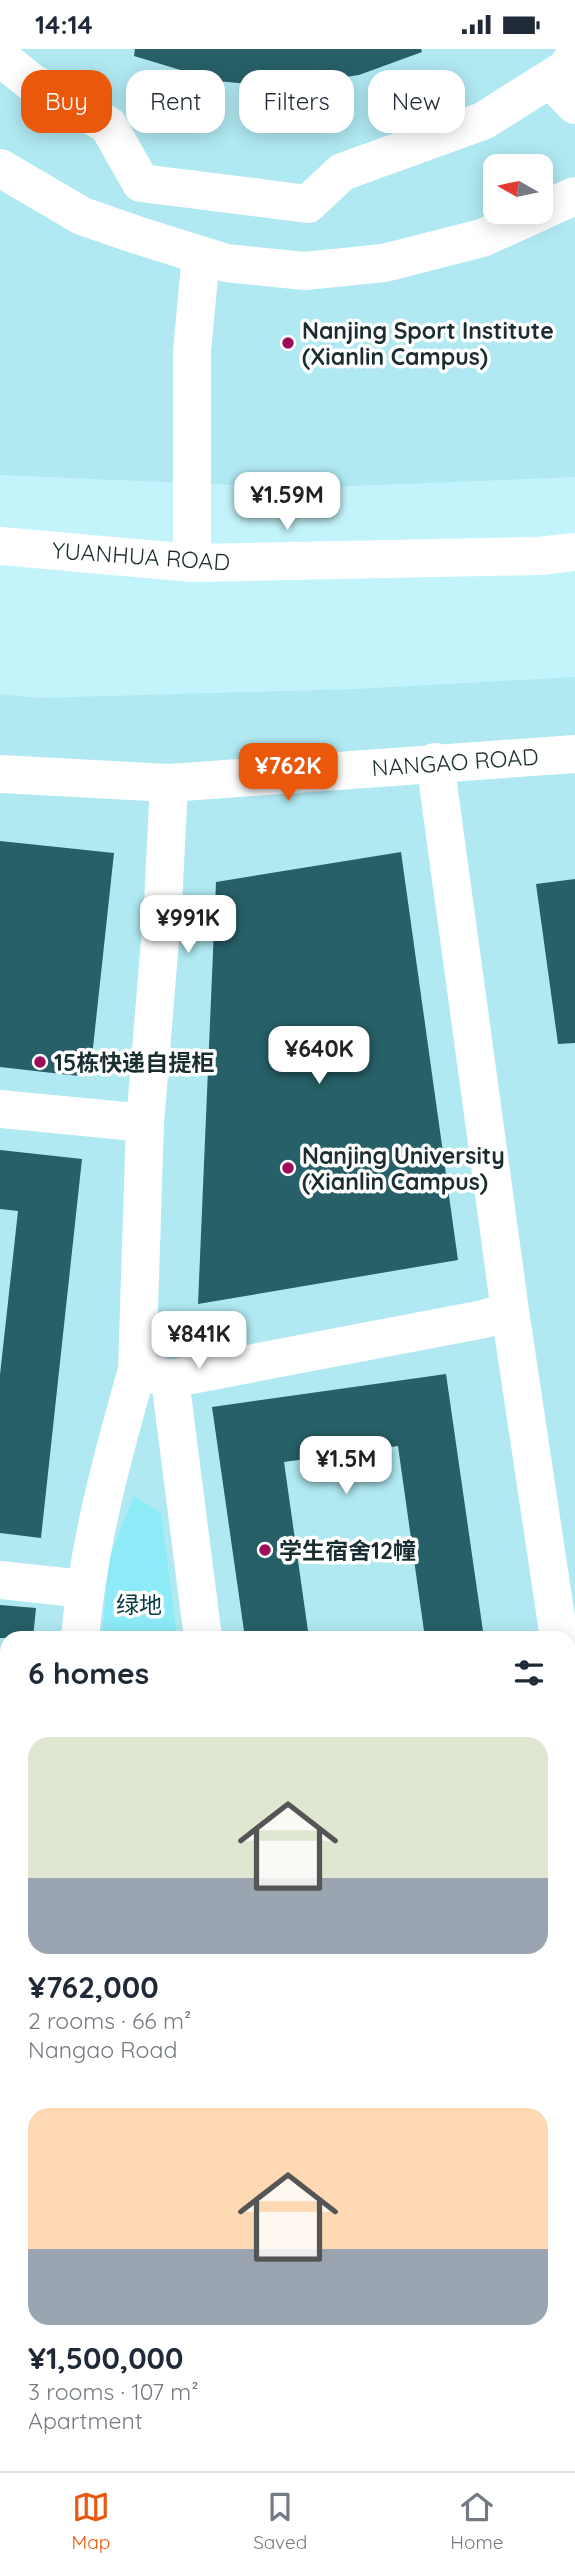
<!DOCTYPE html>
<meta charset="utf-8">
<style>
body{margin:0;font-family:Quicksand,"Noto Sans SC",sans-serif;background:#f2f2f3;color:#1f2937;height:100vh;display:flex;flex-direction:column;font-size:26px;white-space:nowrap}
*{box-sizing:border-box;margin:0}
p{font-size:23px;color:#747a83}
.icon{flex:none;width:38px;height:38px;fill:none;stroke:currentColor;stroke-width:2;stroke-linecap:round;stroke-linejoin:round}
.map{position:relative;flex:1;overflow:hidden}
.drawer{position:absolute;left:0px;top:1582px;width:576px;height:840px;display:flex;flex-direction:column;background:#fff;border-radius:21px 21px 0 0;box-shadow:0 4px 18px #0003}
.drawer>*{flex:none}
.top-card{position:absolute;left:21px;top:21px;width:534px;height:63px;display:flex;gap:14px}
.needle{width:46px;rotate:279deg}
.tools{position:absolute;left:483px;top:105px;display:grid;gap:14px}
.tools a{display:grid;place-items:center;width:70px;height:70px;border-radius:14px;background:#fff;box-shadow:0 4px 18px #0003;font-size:35px}
.price{position:absolute;translate:-50% -60px;padding:0 16px;border-radius:14px;background:#fff;color:#222;font-size:23px;line-height:46px;filter:drop-shadow(0 2px 4px #0008)}
.price::after{content:'';position:absolute;left:50%;top:42px;width:21px;height:16px;margin-left:-10px;background:inherit;clip-path:polygon(0 0,100% 0,50% 100%)}
.price.on{background:#ea580c;color:#fff}
ul{padding:0;list-style:none}
li{display:grid;align-content:center;gap:14px;height:371px;padding:0 28px}
li span{display:grid;place-items:center;height:217px;border-radius:21px;color:#555}
li>.icon{margin-inline-start:auto}
span .icon{width:126px;height:126px;fill:#fffc;stroke-width:1}
li b{font-size:30px}
h2{display:flex;justify-content:space-between;align-items:center;height:84px;padding:0 28px;font-size:30px}
.tag{padding:0 24px;border-radius:21px;background:#fff;box-shadow:0 4px 18px #0003;font-size:24px;line-height:63px}
.tag.on{background:#ea580c;color:#fff}
.status{display:flex;justify-content:space-between;align-items:center;height:49px;padding:0 35px;background:#fff;direction:ltr}
.status svg{height:19px;fill:currentColor}
.tab-bar{display:flex;justify-content:space-around;align-items:center;height:98px;border-top:2px solid #e0e1e3;background:#fff;font-size:19px;color:#747a83}
.tab-bar a{display:grid;justify-items:center;gap:4px}
.tab-bar .on{color:#ea580c}
.map>svg:first-child{display:block}
.built{fill:#b0e9f2;fill-rule:evenodd}
.green{fill:#8deaf7}
.water{fill:#34a5b3;stroke:#2c818c;stroke-width:2}
.building{fill:#276068}
.lines{fill:none;stroke-linecap:round;stroke-linejoin:round}
.path{stroke:#698a8f;stroke-width:4.5;stroke-dasharray:7 3.5;stroke-linecap:butt}
.minor{stroke:#fff;stroke-width:38}
.poi-dot{fill:#9e0d59;stroke:#fff;stroke-width:2.5}
.labels{text-anchor:middle;dominant-baseline:central;stroke-width:7;stroke-linejoin:round;paint-order:stroke}
.poi-label{font-size:23px;font-weight:bold;fill:#1a2d30;stroke:#fff;text-anchor:start}
.street-label{font-size:23px;fill:#1a2d30;stroke:#fff}
.park-label{font-size:23px;fill:#053a40;stroke:#fff}
</style>
<div class="status"><b>14:14</b><svg viewBox="0 0 49 12"><path d="M0 12V9h3v3zM5 12V6h3v6zM10 12V3h3v9zM15 12V0h3v12zM26 1h20v11H26zM47 4h2v5h-2z"/></svg></div>
<div class="map">
<svg width="575" height="2422" viewBox="0 0 575 2422">
<rect width="100%" height="100%" fill="#c4f4fb"/>
<path class="built" d="M 0,0 L 575,0 L 575,428 L 303,439 L 0,426 ZM 495,117 L 541,117 L 541,163 L 495,163 Z
M 575,628 L 575,2422 L 0,2422 L 0,645 L 38,649 L 355,640 ZM 7,1589 L 569,1589 L 569,2415 L 7,2415 Z"/>
<path class="green" d="M 134,1447 L 161,1464 L 177,1589 L 102,1589 L 109,1509 Z
M 575,1853 L 575,1963 L 569,1964 L 569,1855 Z"/>
<path class="water" d="M 575,1963 L 575,2192 L 569,2192 L 569,1964 Z"/>
<path class="building" d="M 135,0 L 421,0 L 422,3 L 359,26 L 279,38 L 217,32 L 134,7 Z
M 0,792 L 114,804 L 92,1008 L 81,1007 L 79,1027 L 0,1018 Z
M 401,803 L 458,1211 L 198,1255 L 216,833 Z
M 575,830 L 575,994 L 558,995 L 536,835 Z
M 0,1101 L 82,1110 L 41,1489 L 0,1484 L 0,1326 L 18,1162 L 0,1160 Z
M 446,1325 L 484,1589 L 425,1589 L 398,1397 L 284,1413 L 309,1589 L 245,1589 L 212,1358 Z
M 0,1556 L 36,1559 L 33,1589 L 0,1589 Z"/>
<g class="lines">
<path class="path" d="M 569,1883 L 575,1882
M 569,1956 L 575,1957
M 569,1989 L 575,1981
M 569,2078 L 575,2092
M 569,2139 L 575,2135
M 82,2422 L 101,2415"/>
<path class="minor" d="M 0,8 L 31,33 L 108,76 L 141,134 L 308,155 L 342,123 L 483,72 L 567,19 L 575,6
M 550,30 L 575,56
M 0,119 L 82,167 L 134,185 L 226,214 L 305,222 L 384,214 L 482,189 L 540,163
M 541,162 L 575,147
M 0,497 L 192,514 L 539,507 L 575,503
M 192,514 L 192,302 L 201,206
M 435,713 L 510,1262
M 0,725 L 169,734 L 575,705
M 169,734 L 163,855 L 145,1074 L 137,1321 L 170,1330 L 203,1589
M 0,1060 L 145,1074
M 170,1330 L 484,1270 L 510,1262 L 559,1589
M 0,1531 L 84,1540
M 80,1589 C 88,1497 112,1409 137,1321
M 569,1663 L 575,1714
M 569,1829 L 575,1827
M 0,2008 L 7,2006
M 569,2229 L 575,2229
M 199,2415 L 220,2422
M 146,2422 L 146,2415"/>
</g>
<g class="poi-dot">
<circle cx="288" cy="294" r="7"/>
<circle cx="40" cy="1013" r="7"/>
<circle cx="288" cy="1119" r="7"/>
<circle cx="265" cy="1501" r="7"/>
</g>
<g class="labels">
<g class="poi-label">
<text x="302" y="281">Nanjing Sport Institute<tspan x="302" dy="26">(Xianlin Campus)</tspan></text>
<text x="54" y="1013">15栋快递自提柜</text>
<text x="302" y="1106">Nanjing University<tspan x="302" dy="26">(Xianlin Campus)</tspan></text>
<text x="279" y="1501">学生宿舍12幢</text>
</g>
<g class="street-label">
<text transform="translate(141 507) rotate(4)">YUANHUA ROAD</text>
<text transform="translate(455 713) rotate(-4)">NANGAO ROAD</text>
</g>
<g class="park-label">
<text x="139" y="1555">绿地</text>
</g>
</g>
</svg>
<div class="tools">
<a><svg class="needle" viewBox="-14 -14 28 28"><path d="M0-13l5 13h-10z" fill="#e53935"/><path d="M0 13l5-13h-10z" fill="#747a83"/></svg></a>
</div>
<b class="price" style="left:287px;top:483px">¥1.59M</b>
<b class="price on" style="left:288px;top:754px">¥762K</b>
<b class="price" style="left:188px;top:906px">¥991K</b>
<b class="price" style="left:319px;top:1037px">¥640K</b>
<b class="price" style="left:199px;top:1322px">¥841K</b>
<b class="price" style="left:346px;top:1447px">¥1.5M</b>
<div class="top-card">
<a class="tag on">Buy</a>
<a class="tag">Rent</a>
<a class="tag">Filters</a>
<a class="tag">New</a>
</div>
<section class="drawer">
<h2>6 homes<svg class="icon" aria-label="filters" viewBox="0 0 24 24"><path d="M4 7h16M4 17h16"/><circle cx="9" cy="7" r="2"/><circle cx="15" cy="17" r="2"/></svg></h2>
<ul>
<li><span style="background:linear-gradient(#dfe7d0 65%,#9aa5b1 0)"><svg class="icon" aria-label="home" viewBox="0 0 24 24"><path d="M3 11l9-7 9 7M6 9v11h12V9"/></svg></span><div><b>¥762,000</b><p>2 rooms · 66 m²</p><p>Nangao Road</p></div></li>
<li><span style="background:linear-gradient(#ffd9b3 65%,#9aa5b1 0)"><svg class="icon" aria-label="home" viewBox="0 0 24 24"><path d="M3 11l9-7 9 7M6 9v11h12V9"/></svg></span><div><b>¥1,500,000</b><p>3 rooms · 107 m²</p><p>Apartment</p></div></li>
</ul>
</section>
</div>
<nav class="tab-bar">
<a class="on"><svg class="icon" aria-label="map" viewBox="0 0 24 24"><path d="M3 6l6-2 6 2 6-2v14l-6 2-6-2-6 2zM9 4v14M15 6v14"/></svg>Map</a>
<a><svg class="icon" aria-label="saved" viewBox="0 0 24 24"><path d="M7 4h10v16l-5-4-5 4z"/></svg>Saved</a>
<a><svg class="icon" aria-label="home" viewBox="0 0 24 24"><path d="M3 11l9-7 9 7M6 9v11h12V9"/></svg>Home</a>
</nav>
